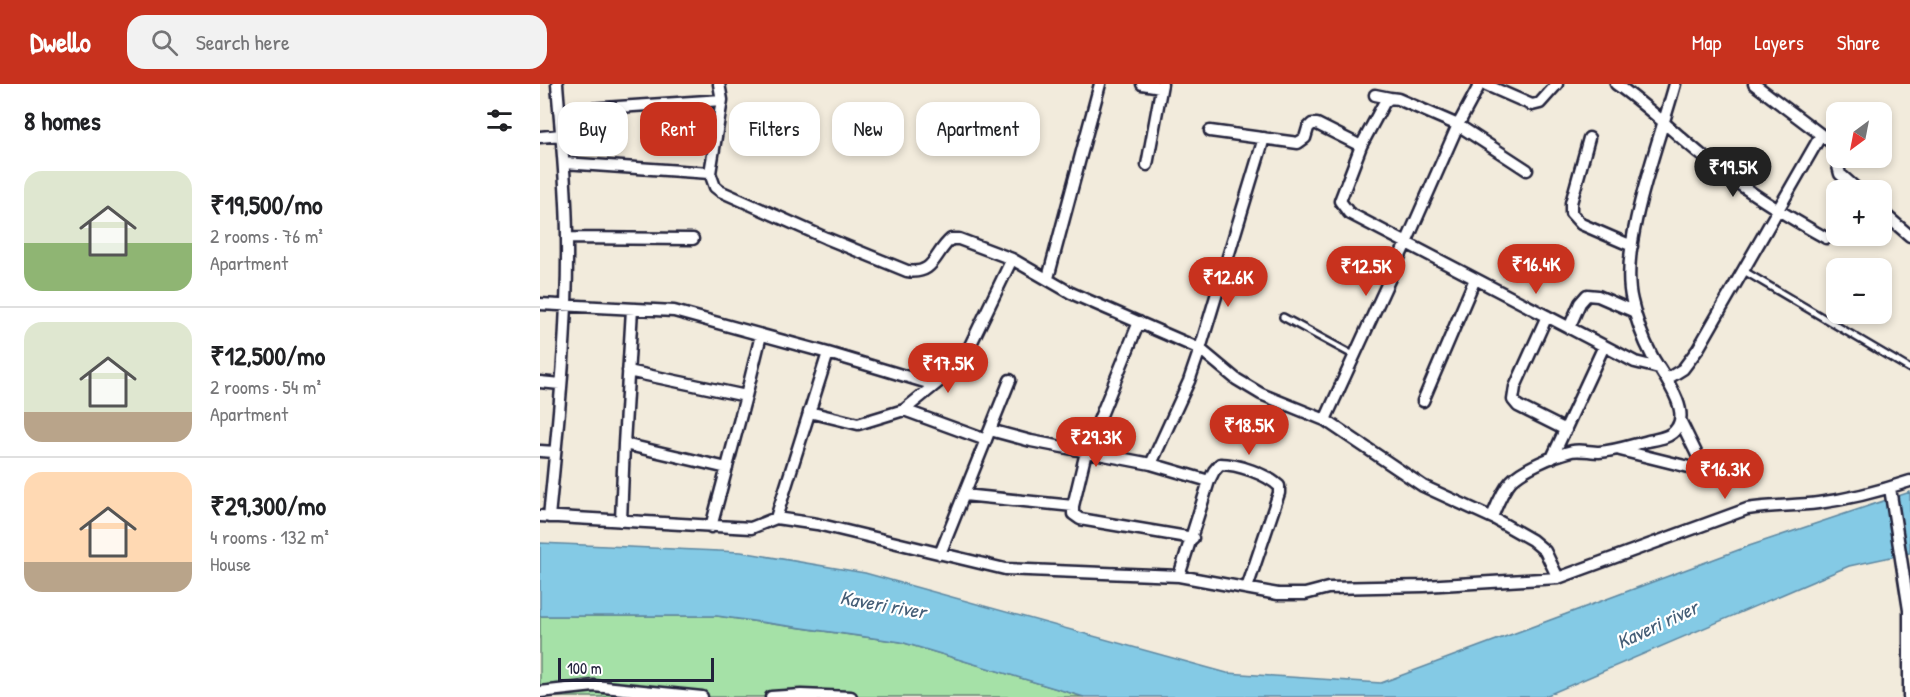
<!DOCTYPE html>
<meta charset="utf-8">
<style>
body{margin:0;font-family:"Patrick Hand",sans-serif;background:#f2f2f2;color:#202124;height:100vh;display:flex;flex-direction:column;font-size:22px;white-space:nowrap}
*{box-sizing:border-box;margin:0}
p{font-size:20px;color:#757577}
.icon{flex:none;width:33px;height:33px;fill:none;stroke:currentColor;stroke-width:2;stroke-linecap:round;stroke-linejoin:round}
.map{position:relative;flex:1;overflow:hidden}
.side{display:flex;flex-direction:column;background:#fff;width:540px}
.side>*{flex:none}
.top-card{position:absolute;left:18px;top:18px;width:570px;height:54px;display:flex;gap:12px}
.needle{width:39px;rotate:212deg}
.fabs{position:absolute;left:1286px;top:18px;display:grid;gap:12px}
.fabs a{display:grid;place-items:center;width:66px;height:66px;border-radius:12px;background:#fff;box-shadow:0 3px 9px #0003;font-size:30px}
.scale{position:absolute;left:18px;bottom:15px;width:156px;box-sizing:border-box;padding-left:6px;border:3px solid #22223b;border-top:0;font-size:16px;line-height:21px;white-space:nowrap;color:#22223b;-webkit-text-stroke:4px #fff;paint-order:stroke}
.price{position:absolute;translate:-50% -51px;padding:0 14px;border-radius:21px;background:#c8321e;color:#fff;font-size:20px;line-height:39px;filter:drop-shadow(0 2px 3px #0008)}
.price::after{content:'';position:absolute;left:50%;top:36px;width:18px;height:14px;margin-left:-9px;background:inherit;clip-path:polygon(0 0,100% 0,50% 100%)}
.price.active{background:#222;color:#fff}
ul{padding:0;list-style:none}
li{display:flex;align-items:center;gap:18px;height:150px;padding:0 24px}
li+li{border-top:2px solid #e0e0e0}
li span{display:grid;place-items:center;flex:none;width:168px;height:120px;border-radius:18px;color:#555}
li>.icon{margin-inline-start:auto}
span .icon{width:72px;height:72px;fill:#fffc;stroke-width:1}
li b{font-size:26px}
h2{display:flex;justify-content:space-between;align-items:center;height:72px;padding:0 24px;font-size:26px}
.pill{padding:0 21px;border-radius:18px;background:#fff;box-shadow:0 3px 9px #0003;font-size:21px;line-height:54px}
.pill.active{background:#c8321e;color:#fff}
header{display:flex;align-items:center;gap:36px;box-sizing:border-box;height:84px;padding:0 30px;background:#c8321e;color:#fff}
header strong{font-size:28px}
nav{display:flex;gap:33px;margin-inline-start:auto;font-size:21px}
.search{width:420px;height:54px;background:#f2f2f2;display:flex;align-items:center;gap:15px;box-sizing:border-box;padding:0 21px;border-radius:18px;color:#757577;font-size:22px}
main{display:flex;flex:1;min-height:0}
.map>svg:first-child{display:block}
.green{fill:#a5e1a7;stroke:#648271;stroke-width:1.5}
.water{fill:#84cae5;stroke:#5d87a1;stroke-width:1.5}
.lines{fill:none;stroke-linecap:round;stroke-linejoin:round}
.service-casing{stroke:#22223b;stroke-width:10}
.minor-casing{stroke:#22223b;stroke-width:15}
.service{stroke:#fff;stroke-width:5}
.minor{stroke:#fff;stroke-width:10}
.labels{text-anchor:middle;dominant-baseline:central;stroke-width:4.5;stroke-linejoin:round;paint-order:stroke}
.water-label{font-size:20px;font-style:italic;fill:#445d76;stroke:#fff}
</style>
<header>
<strong>Dwello</strong>
<div class="search"><svg class="icon" aria-label="search" viewBox="0 0 24 24"><circle cx="10" cy="10" r="6"/><path d="M15 15l6 6"/></svg>Search here</div>
<nav><a>Map</a><a>Layers</a><a>Share</a></nav>
</header>
<main>
<section class="side">
<h2>8 homes<svg class="icon" aria-label="filters" viewBox="0 0 24 24"><path d="M4 7h16M4 17h16"/><circle cx="9" cy="7" r="2"/><circle cx="15" cy="17" r="2"/></svg></h2>
<ul>
<li><span style="background:linear-gradient(#dfe7d0 60%,#8fb573 0)"><svg class="icon" aria-label="home" viewBox="0 0 24 24"><path d="M3 11l9-7 9 7M6 9v11h12V9"/></svg></span><div><b>₹19,500/mo</b><p>2 rooms · 76 m²</p><p>Apartment</p></div></li>
<li><span style="background:linear-gradient(#dfe7d0 75%,#b9a48a 0)"><svg class="icon" aria-label="home" viewBox="0 0 24 24"><path d="M3 11l9-7 9 7M6 9v11h12V9"/></svg></span><div><b>₹12,500/mo</b><p>2 rooms · 54 m²</p><p>Apartment</p></div></li>
<li><span style="background:linear-gradient(#ffd9b3 75%,#b9a48a 0)"><svg class="icon" aria-label="home" viewBox="0 0 24 24"><path d="M3 11l9-7 9 7M6 9v11h12V9"/></svg></span><div><b>₹29,300/mo</b><p>4 rooms · 132 m²</p><p>House</p></div></li>
</ul>
</section>
<div class="map">
<svg width="1370" height="613" viewBox="0 0 1370 613">
<rect width="100%" height="100%" fill="#f2ebdc"/>
<filter id="ink" filterUnits="userSpaceOnUse"><feTurbulence type="fractalNoise" baseFrequency=".0167" numOctaves="2"/><feDisplacementMap in="SourceGraphic" scale="12" xChannelSelector="R" yChannelSelector="G"/><feConvolveMatrix kernelMatrix="1 2 1 2 8 2 1 2 1" color-interpolation-filters="sRGB"/></filter>
<g filter="url(#ink)">
<path class="green" d="M 0,532 L 177,532 L 361,558 L 544,613 L 0,613 Z"/>
<path class="water" d="M 1370,408 L 1370,469 L 1309,482 L 1003,613 L 544,613 L 361,558 L 177,532 L 0,532 L 0,459 L 201,468 L 325,489 L 687,589 L 841,599 L 1209,462 Z"/>
<g class="lines">
<g class="service-casing">
<path id="service" d="M 1204,187 L 1370,285
M 743,233 L 815,272"/>
</g>
<g class="minor-casing">
<path id="minor" d="M 179,0 L 182,16 L 170,89 L 175,103 L 180,107 L 286,154 L 367,187 C 395,191 394,169 411,155 L 419,155 L 472,175 L 531,209 L 660,265 L 696,295 L 721,310 L 785,336 L 866,159 L 918,41 L 940,0
M 602,0 L 621,3
M 944,0 L 992,21 L 1000,19 L 1017,0
M 1076,0 C 1108,22 1134,49 1164,73 C 1202,105 1243,130 1286,154
M 1214,0 L 1292,59 L 1300,90 L 1318,106
M 835,11 L 850,14
M 19,27 L 182,16
M 670,47 L 758,59 L 765,54 L 768,44 L 772,40 L 777,40 L 821,62
M 0,53 L 21,51
M 1049,54 L 1031,119 L 1031,129 L 1041,140 L 1092,162
M 24,79 L 170,89
M 607,81 L 622,0
M 987,86 L 918,41 L 858,15 L 850,14 L 844,19 L 821,62 L 800,117 L 809,129 L 1095,278 L 1119,284
M 1341,127 L 1370,152
M 27,154 L 153,155
M 508,194 L 560,0
M 0,220 L 134,227 L 288,269 L 395,301
M 92,225 L 84,360 L 187,384
M 1007,232 L 975,303 L 973,316 L 978,322 L 1026,346
M 599,238 L 546,368 L 533,422 L 533,430 L 540,435 L 653,454
M 1029,244 L 1040,219 L 1047,211 L 1058,212 L 1095,228
M 88,287 L 206,312 L 221,251
M 1127,295 L 1143,285 L 1158,265 L 1281,51
M 0,298 L 20,300
M 883,317 L 935,195
M 364,326 L 446,356
M 269,328 L 318,340 L 364,326 L 417,283 L 426,270 L 472,175
M 450,346 L 491,357 L 611,380 L 669,397
M 1080,366 L 1165,387 L 1141,338
M 0,367 L 15,368
M 1012,374 L 1064,262
M 611,380 L 649,297 L 660,265 L 724,54
M 1350,404 L 1369,526 L 1369,613
M 424,411 L 533,422
M 0,432 L 211,444 L 236,434 L 277,440 L 465,485 L 639,492 L 738,510 L 765,510 L 788,504 L 884,502 L 1018,494 L 1005,467 L 992,456 L 955,435 L 883,402 L 785,336
M 9,433 C 18,341 28,248 27,155 C 27,103 21,52 17,0
M 952,433 C 957,421 962,407 971,397 C 982,385 1015,371 1032,367 C 1040,365 1050,368 1059,368 C 1075,367 1092,361 1108,357 C 1117,355 1130,354 1136,345 C 1152,326 1121,289 1112,272 C 1103,255 1096,235 1092,217 C 1078,162 1120,56 1135,0
M 236,434 L 288,269
M 81,437 L 84,360
M 171,443 L 206,312
M 400,470 L 470,296
M 639,492 L 669,397 L 674,387 L 680,380 C 698,380 726,390 739,402 L 739,409 L 707,504
M 1018,494 L 1207,425 C 1231,421 1254,422 1278,419 C 1309,415 1340,407 1370,397
M 0,608 L 54,602 L 162,613
M 231,613 L 261,611 L 311,613"/>
</g>
<use href="#service" class="service"/>
<use href="#minor" class="minor"/>
</g>
</g>
<g class="labels">
<g class="water-label">
<text transform="translate(343 520) rotate(10)">Kaveri river</text>
<text transform="translate(1117 540) rotate(-25)">Kaveri river</text>
</g>
</g>
</svg>
<div class="fabs">
<a><svg class="needle" viewBox="-14 -14 28 28"><path d="M0-13l5 13h-10z" fill="#e53935"/><path d="M0 13l5-13h-10z" fill="#757577"/></svg></a>
<a>+</a>
<a>−</a>
</div>
<div class="scale">100 m</div>
<b class="price active" style="left:1193px;top:114px">₹19.5K</b>
<b class="price" style="left:996px;top:211px">₹16.4K</b>
<b class="price" style="left:826px;top:213px">₹12.5K</b>
<b class="price" style="left:688px;top:224px">₹12.6K</b>
<b class="price" style="left:408px;top:310px">₹17.5K</b>
<b class="price" style="left:709px;top:372px">₹18.5K</b>
<b class="price" style="left:556px;top:384px">₹29.3K</b>
<b class="price" style="left:1185px;top:416px">₹16.3K</b>
<div class="top-card">
<a class="pill">Buy</a>
<a class="pill active">Rent</a>
<a class="pill">Filters</a>
<a class="pill">New</a>
<a class="pill">Apartment</a>
</div>
</div>
</main>
